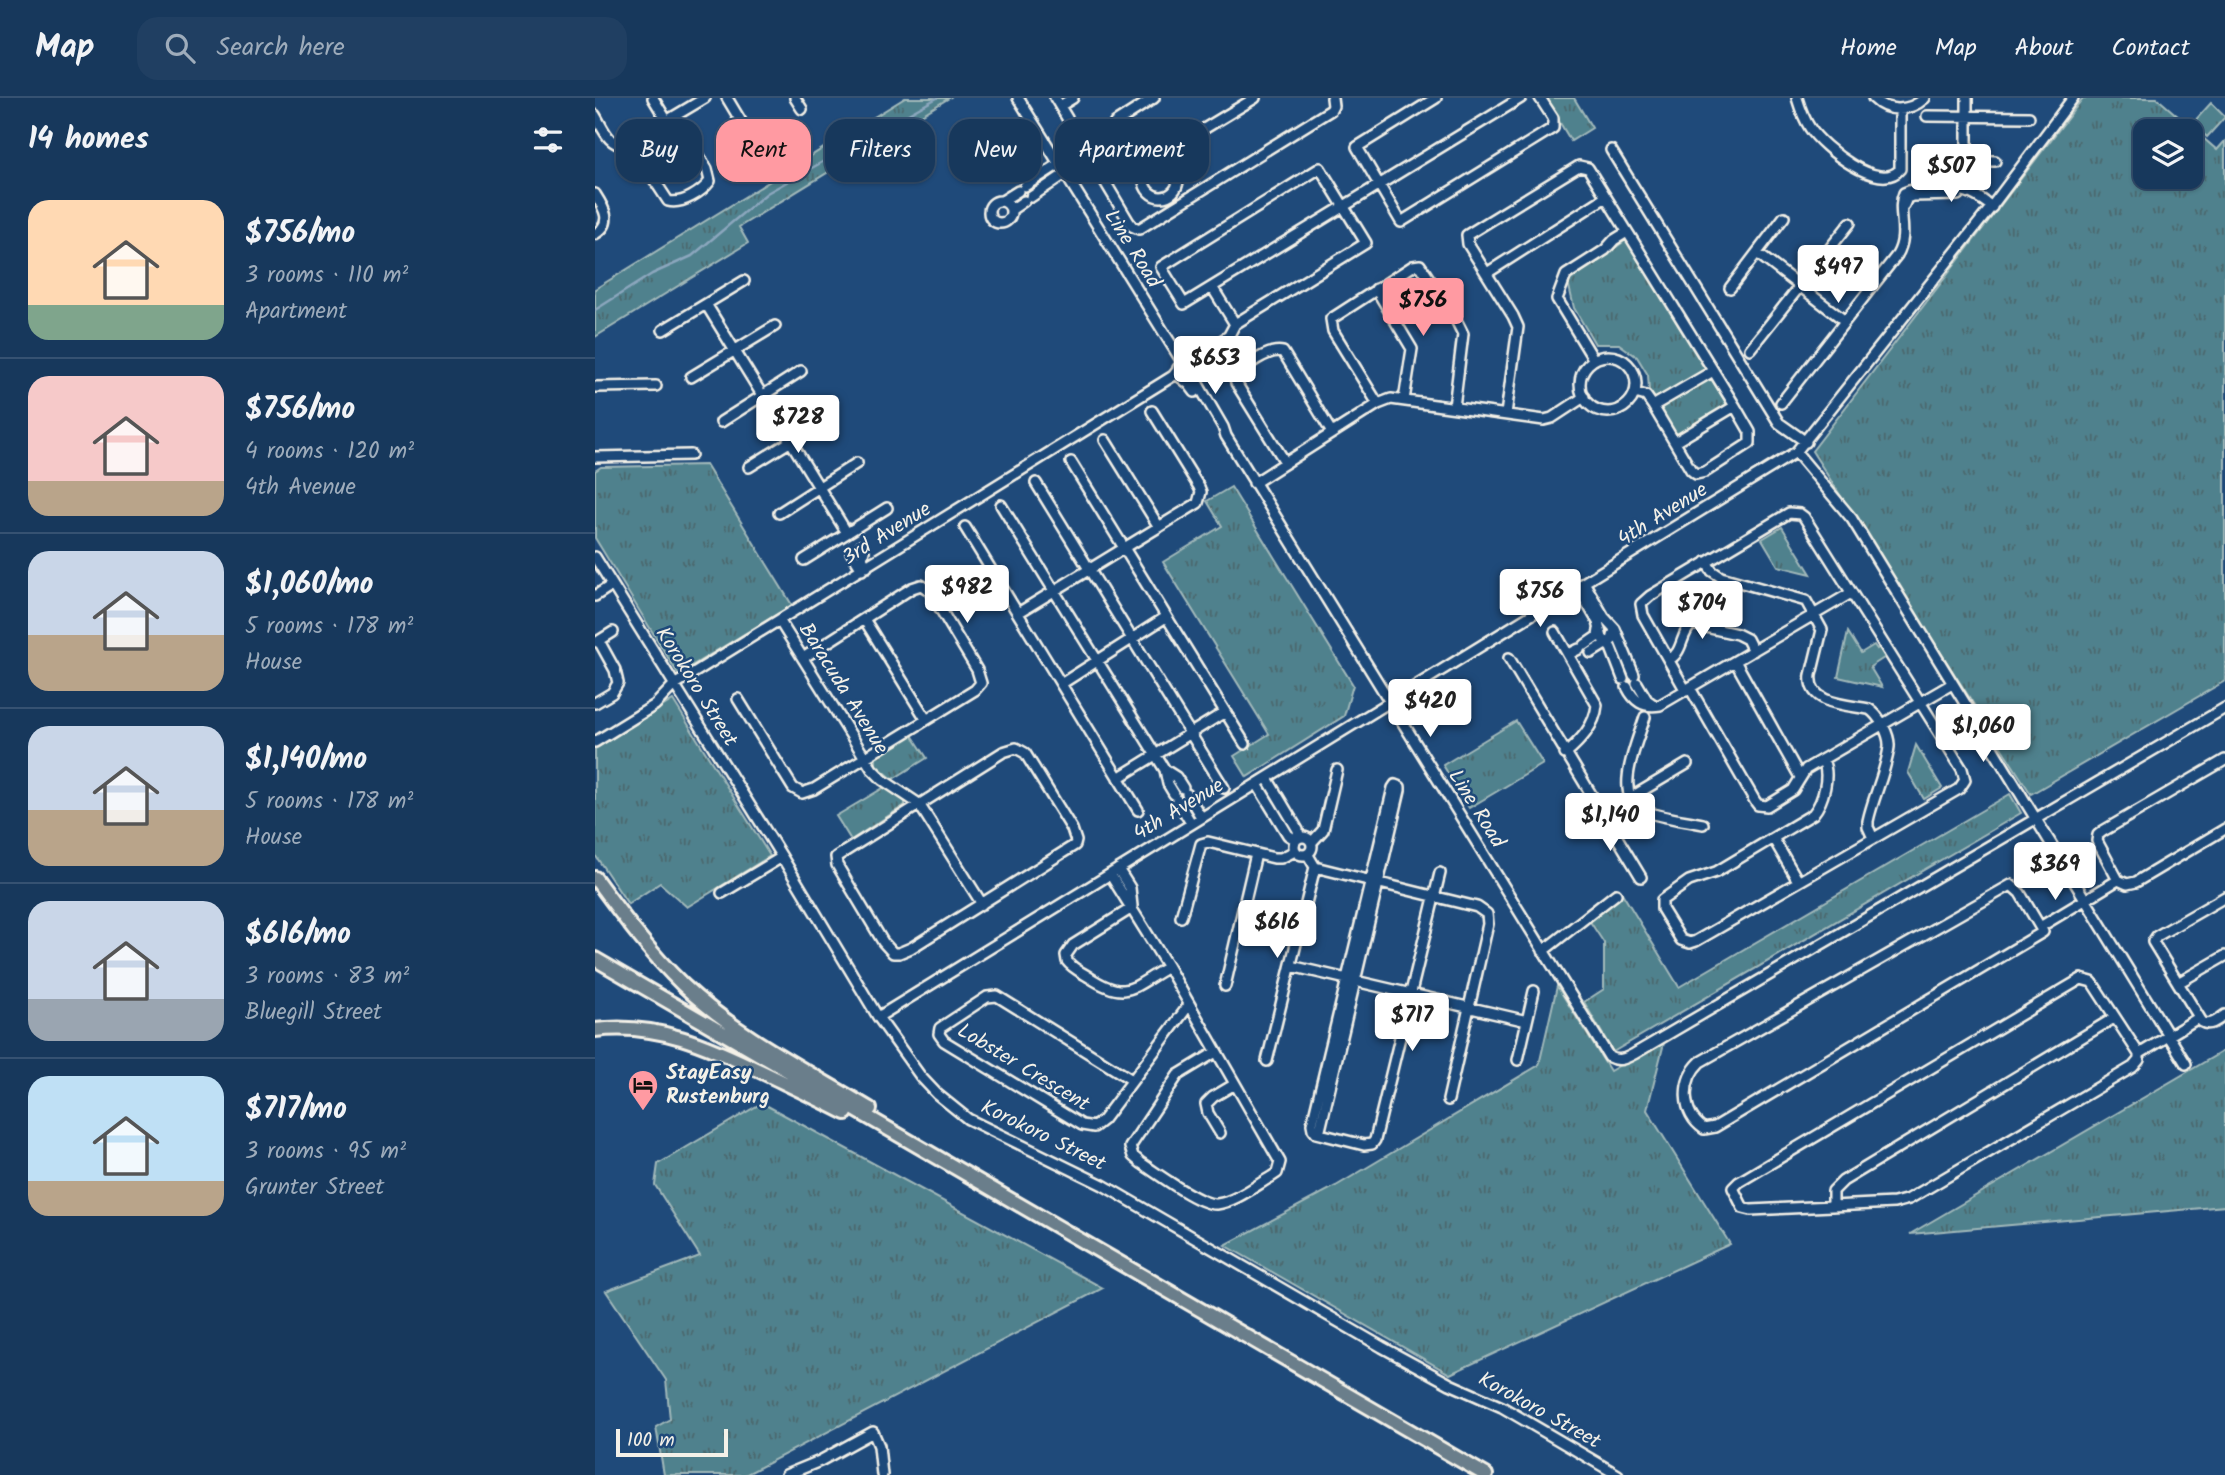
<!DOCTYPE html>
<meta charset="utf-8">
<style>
body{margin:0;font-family:Kalam,sans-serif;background:#203f62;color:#f1f3f6;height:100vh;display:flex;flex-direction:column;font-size:26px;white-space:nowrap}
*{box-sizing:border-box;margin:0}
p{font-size:23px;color:#9eacbb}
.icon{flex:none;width:38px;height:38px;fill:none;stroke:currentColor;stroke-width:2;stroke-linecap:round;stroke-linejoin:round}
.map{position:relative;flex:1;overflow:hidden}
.panel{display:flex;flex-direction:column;background:#17385c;width:595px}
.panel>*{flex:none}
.top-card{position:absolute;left:21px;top:21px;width:665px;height:63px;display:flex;gap:14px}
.buttons{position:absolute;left:1538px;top:21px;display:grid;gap:14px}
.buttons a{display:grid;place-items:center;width:70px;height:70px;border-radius:14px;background:#17385c;box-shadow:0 2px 5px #0004,0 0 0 2px #365272;font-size:35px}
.scale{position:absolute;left:21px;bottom:18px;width:112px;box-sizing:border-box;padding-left:7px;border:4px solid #f4f1e8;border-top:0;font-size:19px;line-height:24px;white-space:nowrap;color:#f4f1e8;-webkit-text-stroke:5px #1f4a7a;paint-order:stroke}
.price{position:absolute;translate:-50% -60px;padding:0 16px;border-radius:7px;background:#fff;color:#222;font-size:23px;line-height:46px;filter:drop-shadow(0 2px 4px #0008)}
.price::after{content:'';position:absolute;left:50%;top:42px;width:21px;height:16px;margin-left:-10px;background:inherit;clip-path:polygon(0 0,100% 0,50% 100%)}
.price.on{background:#ff9aa2;color:#111}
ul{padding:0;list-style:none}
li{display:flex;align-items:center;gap:21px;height:175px;padding:0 28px}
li+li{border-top:2px solid #365272}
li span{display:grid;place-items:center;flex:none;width:196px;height:140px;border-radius:21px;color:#555}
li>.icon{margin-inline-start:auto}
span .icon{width:84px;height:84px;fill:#fffc;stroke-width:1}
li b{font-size:30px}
h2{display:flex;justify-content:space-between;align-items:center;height:84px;padding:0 28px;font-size:30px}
.chip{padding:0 24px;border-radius:21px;background:#17385c;box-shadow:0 2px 5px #0004,0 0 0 2px #365272;font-size:24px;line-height:63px}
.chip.on{background:#ff9aa2;color:#111}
header{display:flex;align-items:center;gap:42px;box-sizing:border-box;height:98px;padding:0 35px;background:#17385c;border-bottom:2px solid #365272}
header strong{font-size:33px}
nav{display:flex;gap:38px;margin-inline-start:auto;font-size:24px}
.search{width:490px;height:63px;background:#203f62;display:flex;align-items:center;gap:18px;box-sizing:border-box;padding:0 24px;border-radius:21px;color:#9eacbb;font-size:26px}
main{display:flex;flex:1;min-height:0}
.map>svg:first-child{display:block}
.grass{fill:url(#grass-tufts);stroke:#a2b9ba;stroke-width:2;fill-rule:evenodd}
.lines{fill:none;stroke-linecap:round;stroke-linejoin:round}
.stream{stroke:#8ca7be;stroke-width:2.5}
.minor-casing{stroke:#f4f1e8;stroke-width:14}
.highway-casing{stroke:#f4f1e8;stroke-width:18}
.minor{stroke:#1f4a7a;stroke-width:9}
.highway{stroke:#6b7e8b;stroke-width:12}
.labels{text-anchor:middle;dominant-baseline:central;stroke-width:5;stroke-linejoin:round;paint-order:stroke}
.street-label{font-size:21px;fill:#f4f1e8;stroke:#1f4a7a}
.poi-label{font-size:21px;font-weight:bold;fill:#f4f1e8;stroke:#1f4a7a;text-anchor:start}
</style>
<header>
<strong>Map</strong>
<div class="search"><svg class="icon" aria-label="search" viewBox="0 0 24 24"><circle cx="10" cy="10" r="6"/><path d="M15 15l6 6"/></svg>Search here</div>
<nav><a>Home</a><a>Map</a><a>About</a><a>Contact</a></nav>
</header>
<main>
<section class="panel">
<h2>14 homes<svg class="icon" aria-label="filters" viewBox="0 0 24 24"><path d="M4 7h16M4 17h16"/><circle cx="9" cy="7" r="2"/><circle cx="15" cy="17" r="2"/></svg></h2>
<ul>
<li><span style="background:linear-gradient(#ffd9b3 75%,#7fa58c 0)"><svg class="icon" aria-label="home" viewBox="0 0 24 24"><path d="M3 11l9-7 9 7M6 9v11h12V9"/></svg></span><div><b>$756/mo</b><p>3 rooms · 110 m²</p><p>Apartment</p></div></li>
<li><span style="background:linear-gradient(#f6c9c9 75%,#b9a48a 0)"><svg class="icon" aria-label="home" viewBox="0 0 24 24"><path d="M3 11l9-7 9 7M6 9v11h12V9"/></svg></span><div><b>$756/mo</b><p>4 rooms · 120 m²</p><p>4th Avenue</p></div></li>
<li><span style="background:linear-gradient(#c9d6e8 60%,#b9a48a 0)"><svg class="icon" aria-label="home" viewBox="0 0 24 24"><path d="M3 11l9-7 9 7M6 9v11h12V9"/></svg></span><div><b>$1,060/mo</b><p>5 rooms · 178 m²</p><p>House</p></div></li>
<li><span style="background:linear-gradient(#c9d6e8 60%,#b9a48a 0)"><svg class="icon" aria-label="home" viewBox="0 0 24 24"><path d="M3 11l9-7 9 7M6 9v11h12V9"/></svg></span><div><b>$1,140/mo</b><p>5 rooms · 178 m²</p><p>House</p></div></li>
<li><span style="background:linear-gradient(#c9d6e8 70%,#9aa5b1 0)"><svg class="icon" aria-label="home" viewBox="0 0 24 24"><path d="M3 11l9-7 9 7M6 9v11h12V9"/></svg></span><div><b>$616/mo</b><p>3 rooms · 83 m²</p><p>Bluegill Street</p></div></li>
<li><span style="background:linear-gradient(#bfe0f5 75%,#b9a48a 0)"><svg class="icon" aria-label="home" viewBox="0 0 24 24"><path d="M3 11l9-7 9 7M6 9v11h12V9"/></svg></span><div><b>$717/mo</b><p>3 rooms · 95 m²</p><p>Grunter Street</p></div></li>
</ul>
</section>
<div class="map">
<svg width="1630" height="1377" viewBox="0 0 1630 1377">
<defs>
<pattern id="grass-tufts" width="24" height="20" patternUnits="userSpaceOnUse" patternTransform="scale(1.75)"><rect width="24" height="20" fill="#4f818d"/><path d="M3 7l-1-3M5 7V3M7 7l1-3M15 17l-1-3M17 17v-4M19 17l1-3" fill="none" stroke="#4c676d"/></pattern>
</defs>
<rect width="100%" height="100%" fill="#1f4a7a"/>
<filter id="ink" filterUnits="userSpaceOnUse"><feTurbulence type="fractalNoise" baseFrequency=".0143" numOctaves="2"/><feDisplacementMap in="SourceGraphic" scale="14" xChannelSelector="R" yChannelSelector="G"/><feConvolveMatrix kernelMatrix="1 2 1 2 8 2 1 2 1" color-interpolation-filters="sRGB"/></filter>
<g filter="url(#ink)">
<path class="grass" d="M 310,0 L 354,0 L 144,129 L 153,145 L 0,239 L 0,191 Z
M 950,0 L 979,0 L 997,30 L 976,43 Z
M 1488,0 L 1562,0 L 1622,52 L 1630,43 L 1630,583 L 1436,696 L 1217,353 ZM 1550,33 L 1596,33 L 1596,79 L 1550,79 Z
M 1616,5 L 1630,19 L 1612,39 L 1597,26 Z
M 1031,142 L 1111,272 L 1060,302 L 1054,292 L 1053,277 L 1042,259 L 1024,246 L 1000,246 L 979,210 L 973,184 Z
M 1115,279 L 1133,307 L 1082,338 L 1064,309 Z
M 111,367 L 197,507 L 83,576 L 0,440 L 0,373 L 6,369 Z
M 636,389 L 758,587 L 749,618 L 652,679 L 639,658 L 674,636 L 568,464 L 627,428 L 612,403 Z
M 1187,429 L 1216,476 L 1183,468 L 1167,441 Z
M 1253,534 L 1266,555 L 1279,547 L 1282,551 L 1286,548 L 1292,558 L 1275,569 L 1287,589 L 1243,579 Z
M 78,602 L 175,758 L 92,809 L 65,785 L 33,806 L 0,757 L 0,651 Z
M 921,623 L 948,666 L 874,710 L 848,667 Z
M 317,637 L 332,660 L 298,681 L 281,667 L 281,659 Z
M 1321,647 L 1347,690 L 1329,701 L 1313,674 Z
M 290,689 L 310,703 L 310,707 L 256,742 L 241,718 Z
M 1415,696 L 1426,715 L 1018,954 L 989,904 L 1009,891 L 1009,845 L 994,822 L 1027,795 L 1084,889 Z
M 962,888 L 1015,973 L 1070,941 L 1052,1012 L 1135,1146 L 855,1276 L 630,1147 L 741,1088 L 944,967 Z
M 1630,952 L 1630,1108 L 1315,1136 Z
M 167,1005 L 508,1190 L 150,1377 L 69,1377 L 61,1329 L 75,1321 L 71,1282 L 11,1193 L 105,1158 L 60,1087 L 63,1066 Z"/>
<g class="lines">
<path class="stream" d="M 0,212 L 57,176 L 97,158 L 172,95 L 342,0"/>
<g class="minor-casing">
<path id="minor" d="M 58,0 L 72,23
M 132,0 L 162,50
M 200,0 L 207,11
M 423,0 L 586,262 L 591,267 L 597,262
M 460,0 L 534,124 L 537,128 L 544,131 L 736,12 L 738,8 L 737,0
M 841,0 L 762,49 L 806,124 L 958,30 L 958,20 L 945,0
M 1202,0 C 1205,10 1209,21 1215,30 C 1227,49 1285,96 1305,71 L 1305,12
M 1278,0 C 1293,15 1314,14 1330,0
M 465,8 L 478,0
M 0,17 C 8,30 14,49 31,47 L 110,0
M 1332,18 L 1434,19
M 35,45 L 73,103 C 87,107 107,94 115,83 L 112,71 L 80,19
M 1016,52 L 1184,325 L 1211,344
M 1327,62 L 1400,63
M 1372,63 L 1372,0
M549 82a17 17 0 1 1 34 0a17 17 0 1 1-34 0Z
M 468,73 L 502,53 L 513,40 L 520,25 L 559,0
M 511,84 L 560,53 L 589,43 L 660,0
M 430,88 L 464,66
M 0,96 C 9,110 19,125 0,136
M 436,99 L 470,76
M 407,103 L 423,93
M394 114a11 11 0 1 1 22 0a11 11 0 1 1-22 0Z
M 1309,107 L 1312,100 L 1317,98 L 1363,97
M 416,112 L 429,103
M 1162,155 L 1250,223
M 892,175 L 1011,99
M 617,189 L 640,226
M 1135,190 L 1189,119
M 781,191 L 817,251 L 809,302
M 111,206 L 252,435
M 68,232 L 149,183
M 1155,251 L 1255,125
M985 286a28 28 0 1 1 56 0a28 28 0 1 1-56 0Z
M 999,262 L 962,201 L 971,177 L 1010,152 L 1019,142 L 1032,134
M 592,263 L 597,262 L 632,239
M 583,270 L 584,278 L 594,286 L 600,294
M 595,272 L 625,254 L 640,226 L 771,145 L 725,70 L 566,169 L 589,206 L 926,0
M 596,274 L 628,329 L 631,338 L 1014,959 C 1023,964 1030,961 1039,956 L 1630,610
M 96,279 L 180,228
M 0,289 L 61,288
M 1040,295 L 1051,298 L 1058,308 L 1118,273
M 1186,305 L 1302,157 C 1315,135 1301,113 1309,95 C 1322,88 1358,89 1372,94 C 1382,97 1389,103 1397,109
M 783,306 L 738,233 L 736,221 L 818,168 L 825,167 L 859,218 L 868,236 L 859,309
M 911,316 L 923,229 L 918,218 L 873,146 L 872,137 L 984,68 L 993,70 L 1140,308 L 1155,334 L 1155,345 L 1110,374 L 1101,376 L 1096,372 L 1058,308
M 126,324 L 206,273
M 510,342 L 564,429
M 1080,344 L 1140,308
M 1201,354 L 1257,421 L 1591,966
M 0,359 L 96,357
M 476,364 L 650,646
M 690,364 L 641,285 L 640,280 C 649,268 674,250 688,254 L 737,335
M 154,369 L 235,319
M 441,385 L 629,690
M 659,385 L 783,306 L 796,301 L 949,322 L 957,320 L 989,299
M 406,407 L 570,672 L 573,686 L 579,696
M 184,415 L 262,365
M 370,429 L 543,712
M 266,448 L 269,453 L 267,461 L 272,469
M 256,454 L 267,472
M 0,459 L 187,759 L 283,919 L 326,979 L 342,996 L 373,1021 L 508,1087 L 787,1249 L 855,1286 L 907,1309 L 1023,1377
M 209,462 L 292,410
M 1111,464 L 1117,473 L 1126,479 L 1211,503 L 1227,532 L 1216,577 C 1212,607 1254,607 1274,611 C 1284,617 1295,637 1294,649 C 1291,674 1278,699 1273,723 L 1273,729 L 1278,740
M 990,486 L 1009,519 L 1020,531 L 1039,577
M 983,490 L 1003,524 L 1007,540 L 1016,550 L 1028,581
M 0,498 L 17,487
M 423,515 L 603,405 L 606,394 L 604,389 L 557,313
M 269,521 L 331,621
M 184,522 L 277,671 L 288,682 L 324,706 L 387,806
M 960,534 L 1002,607 C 1000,628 985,643 970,656
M 2,544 L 18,534
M 990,547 L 1003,538 L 1004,532
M 996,555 L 1017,542 L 1020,531
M 974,556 L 984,551
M 914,560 L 1046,779
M 1074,562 C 1089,553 1085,536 1097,526 L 1142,536 L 1152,541 L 1158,553
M 1140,563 L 1205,679
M 1042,585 L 1052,602 L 1059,607
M 466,586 L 571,519
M 1032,589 C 1039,603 1048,610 1065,607 L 1256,495
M 1095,590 L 1160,703 L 1163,707 L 1172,708 L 1198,692 L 1211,671 L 1357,586
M 1091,593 L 1048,517 L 1046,506 L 1055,498 L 1194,415 L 1205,416 L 1209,419 L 1367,671 L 1370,682 L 1364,691 L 1101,843 L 1095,845 L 1086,842 L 1067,811 L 1067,802 L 1094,783 L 1121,774 L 1218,716 C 1229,703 1235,677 1228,662
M 143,601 L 198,690 L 207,695 L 219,691 L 380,592 L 386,585 L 382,572 L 334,492 L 326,487 L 317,490 L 208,560
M 0,605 L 17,595 L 23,585 L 20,572 L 4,543
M 1050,619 C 1043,642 1018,696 1045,711 C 1060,719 1090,722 1108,726
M 0,644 L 60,607 L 79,587 L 578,278 L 582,273
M 421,650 L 430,655 L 477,731 L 481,743 L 480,747 L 316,850 L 304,855 L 298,855 L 288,844 L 242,767 L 241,759 L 408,654 Z
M 1630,662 L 1508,733 L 1503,737 L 1502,743 L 1523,782 L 1532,786 L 1541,784 L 1630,731
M 570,672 L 581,679 L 588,690
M 523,680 L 630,614
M 672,680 L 703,732 L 704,740
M 662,686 L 693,737 L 701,742
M 800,687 L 805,689 L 805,692 L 725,1032 L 721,1035 L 718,1031 L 717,1026 L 798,690 Z
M 592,696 L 606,719
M 582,702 L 596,725
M 1008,716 L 1092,666
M699 748a9 9 0 1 1 18 0a9 9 0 1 1-18 0Z
M 1178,740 L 1203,783
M 717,744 L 728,732 L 742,672
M 713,757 L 720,769 L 882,809 L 892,816 L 893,826 L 853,1002
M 523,771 L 535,790 L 537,808
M 515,776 L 573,869 L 685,1064 L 682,1075 L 676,1079 C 660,1088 640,1104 622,1106 C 605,1108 562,1075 546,1065 L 538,1058 L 535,1049 L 583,977 L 621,954
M 1416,787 L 1425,795 L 1448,834 L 1120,1029 L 1109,1031 C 1086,1015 1086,982 1105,964 Z
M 127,795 L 187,759
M 1630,799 L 1562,838 L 1558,844 L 1607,924 C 1615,929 1623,922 1630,917
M 537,810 L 478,847 L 471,857 L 472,863 C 477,870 486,874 494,879 C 532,904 537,889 573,869
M 586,819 L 606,746 L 613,744 L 679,760 L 686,760 L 700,753
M 1445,829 L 1523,782
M 948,853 L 1021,796
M 696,868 L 932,923
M 1486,881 L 1497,884 L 1544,956 L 1544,962 L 1538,969 L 1314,1101 L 1299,1105 L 1156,1112 L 1148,1110 L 1138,1090 L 1144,1084 Z
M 1583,885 L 1630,858
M 630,888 L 661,756
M 283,919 L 1201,354 L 1394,112 L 1478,0
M 1544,956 L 1603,920
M 923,962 L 939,893
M 672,963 L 720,769
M 537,982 L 402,898 L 392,899 L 345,930 L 344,936 L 349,943 L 487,1027 L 499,1029 L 508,1022 L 594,907
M 625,1035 L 613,1015 L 611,1006 L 618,999 L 640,986
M 721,1035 L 769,1047 L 777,1046 L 780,1042 L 845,775
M 1238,1108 L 1238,1093 L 1248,1083 L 1519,920
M 191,1377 L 225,1363 L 278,1334 L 284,1348 L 287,1377"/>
</g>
<g class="highway-casing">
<path id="highway" d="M 0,780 C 27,817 54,854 88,887 C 142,938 212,973 275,1011
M 0,861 L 891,1377
M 0,932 C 62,924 114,948 169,975 C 196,988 224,1001 251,1015"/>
</g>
<use href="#minor" class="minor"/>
<use href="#highway" class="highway"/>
</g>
</g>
<defs>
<g id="hotel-pin" transform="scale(1.575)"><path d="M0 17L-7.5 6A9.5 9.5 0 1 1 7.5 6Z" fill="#ff9aa2" stroke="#1f4a7a"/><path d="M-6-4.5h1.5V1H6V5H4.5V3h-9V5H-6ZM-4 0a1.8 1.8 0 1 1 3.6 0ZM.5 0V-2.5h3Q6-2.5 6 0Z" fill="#111"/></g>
</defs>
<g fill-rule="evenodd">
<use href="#hotel-pin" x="48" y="987"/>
</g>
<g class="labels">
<g class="street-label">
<text transform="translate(537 151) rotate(58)">Line Road</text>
<text transform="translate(1068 417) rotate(-32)">4th Avenue</text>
<text transform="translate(292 436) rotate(-32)">3rd Avenue</text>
<text transform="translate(101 589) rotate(58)">Korokoro Street</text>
<text transform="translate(248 591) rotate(58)">Baracuda Avenue</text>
<text transform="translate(881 711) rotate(58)">Line Road</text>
<text transform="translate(584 712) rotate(-31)">4th Avenue</text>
<text transform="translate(428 970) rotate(31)">Lobster Crescent</text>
<text transform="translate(448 1038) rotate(26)">Korokoro Street</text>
<text transform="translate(944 1313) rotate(29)">Korokoro Street</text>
</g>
<g class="poi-label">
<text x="71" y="975">StayEasy<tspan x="71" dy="24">Rustenburg</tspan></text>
</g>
</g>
</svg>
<div class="buttons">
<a><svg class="icon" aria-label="layers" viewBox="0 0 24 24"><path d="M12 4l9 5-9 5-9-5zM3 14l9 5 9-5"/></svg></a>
</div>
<div class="scale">100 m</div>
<b class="price" style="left:1356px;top:106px">$507</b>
<b class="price" style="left:1243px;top:207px">$497</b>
<b class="price on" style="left:828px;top:240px">$756</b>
<b class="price" style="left:620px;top:298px">$653</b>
<b class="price" style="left:203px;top:357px">$728</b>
<b class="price" style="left:372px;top:527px">$982</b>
<b class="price" style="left:945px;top:531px">$756</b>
<b class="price" style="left:1107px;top:543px">$704</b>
<b class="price" style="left:835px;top:641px">$420</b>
<b class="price" style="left:1388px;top:666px">$1,060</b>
<b class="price" style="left:1015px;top:755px">$1,140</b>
<b class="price" style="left:1460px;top:804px">$369</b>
<b class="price" style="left:682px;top:862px">$616</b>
<b class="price" style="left:817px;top:955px">$717</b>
<div class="top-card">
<a class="chip">Buy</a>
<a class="chip on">Rent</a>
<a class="chip">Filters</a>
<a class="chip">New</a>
<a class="chip">Apartment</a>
</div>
</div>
</main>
